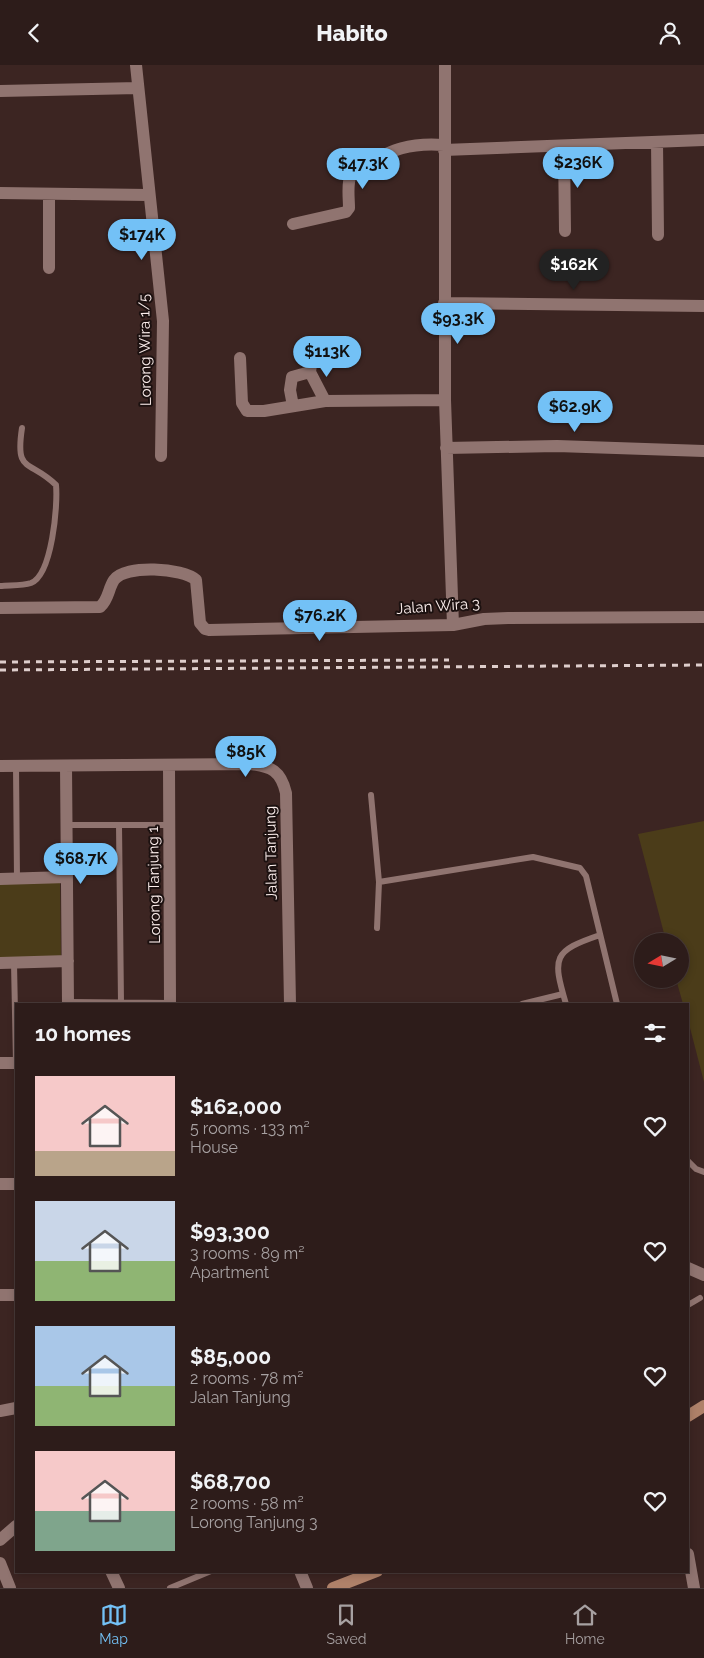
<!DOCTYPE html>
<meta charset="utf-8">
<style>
body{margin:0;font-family:Raleway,sans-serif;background:#352523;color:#f1f3f6;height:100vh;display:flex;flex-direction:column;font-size:19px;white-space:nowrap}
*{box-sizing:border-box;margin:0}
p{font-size:16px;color:#a7a1a2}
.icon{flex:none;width:28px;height:28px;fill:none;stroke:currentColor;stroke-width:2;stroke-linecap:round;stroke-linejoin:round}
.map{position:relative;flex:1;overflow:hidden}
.details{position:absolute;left:15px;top:938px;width:674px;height:570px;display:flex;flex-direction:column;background:#2d1c1a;border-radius:0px;box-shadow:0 2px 8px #0003,0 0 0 1px #483a39}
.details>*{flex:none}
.needle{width:32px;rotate:260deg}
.controls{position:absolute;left:634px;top:868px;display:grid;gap:10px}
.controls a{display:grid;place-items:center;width:55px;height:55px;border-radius:50%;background:#2d1c1a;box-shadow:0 2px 8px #0003,0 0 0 1px #483a39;font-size:25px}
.price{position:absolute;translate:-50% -42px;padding:0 11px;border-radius:18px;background:#73c1f6;color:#111;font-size:16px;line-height:32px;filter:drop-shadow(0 1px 2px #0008)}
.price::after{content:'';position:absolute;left:50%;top:30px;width:15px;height:11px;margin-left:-8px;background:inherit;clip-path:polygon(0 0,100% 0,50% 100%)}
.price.on{background:#222;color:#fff}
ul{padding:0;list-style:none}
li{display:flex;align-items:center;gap:15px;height:125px;padding:0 20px}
li span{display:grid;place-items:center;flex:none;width:140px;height:100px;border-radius:0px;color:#555}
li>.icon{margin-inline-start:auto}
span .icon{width:60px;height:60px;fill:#fffc;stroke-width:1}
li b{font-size:21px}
h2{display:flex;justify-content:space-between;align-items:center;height:60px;padding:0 20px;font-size:21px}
header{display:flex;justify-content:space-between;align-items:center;height:65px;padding:0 20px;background:#2d1c1a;font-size:22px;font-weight:800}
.tab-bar{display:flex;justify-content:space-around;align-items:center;height:70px;border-top:1px solid #483a39;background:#2d1c1a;font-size:14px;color:#a7a1a2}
.tab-bar a{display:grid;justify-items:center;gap:2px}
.tab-bar .on{color:#73c1f6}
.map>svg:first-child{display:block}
.green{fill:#4b3c19}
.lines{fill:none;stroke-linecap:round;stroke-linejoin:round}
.service{stroke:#907470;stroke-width:6}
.minor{stroke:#907470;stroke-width:12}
.tertiary{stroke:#907470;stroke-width:12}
.secondary{stroke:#af8169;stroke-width:12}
.rail{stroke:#dececc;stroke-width:3;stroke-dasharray:6 6;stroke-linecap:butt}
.labels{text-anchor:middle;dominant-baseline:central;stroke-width:4;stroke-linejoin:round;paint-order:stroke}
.street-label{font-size:15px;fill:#fdefed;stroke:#1c1110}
</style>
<header><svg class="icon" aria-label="back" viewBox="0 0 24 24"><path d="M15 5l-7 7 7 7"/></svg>Habito<svg class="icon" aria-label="person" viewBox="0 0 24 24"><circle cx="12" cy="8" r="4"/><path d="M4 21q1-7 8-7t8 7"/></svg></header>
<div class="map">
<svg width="704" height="1523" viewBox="0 0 704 1523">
<rect width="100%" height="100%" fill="#3c2522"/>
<path class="green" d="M 704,756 L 704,1017 L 688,955 L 688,939 L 683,939 L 676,914 L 680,914 L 680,876 L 666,876 L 638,769 Z
M 60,816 L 61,892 L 0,893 L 0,818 Z"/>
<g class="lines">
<path class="service" d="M 0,521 C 9,520 22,521 31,518 C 52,510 58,440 56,420 C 29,394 15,409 22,363
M 16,701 L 17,814
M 371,730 L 379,817 L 377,863
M 66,760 L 170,760
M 119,760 L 121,938
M 379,817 L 533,792 L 580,803 L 586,811 L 617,939
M 14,898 L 16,998
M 68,937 L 170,938
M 522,939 L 563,929
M 566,939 C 552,892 553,886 600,870
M 688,1096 L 696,1104 L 704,1107
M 688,1240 L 700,1233
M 170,1523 L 211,1506"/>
<path class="minor" d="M 136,0 L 163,256 L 161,391
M 445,0 L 445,335 L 453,560
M 0,26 L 138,23
M 657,77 L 658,170
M 564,82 L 565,166
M 444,85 L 704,75
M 0,128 L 148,130
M 49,129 L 49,203
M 293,159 L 346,147 L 349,143 C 349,130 345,109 358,102 C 391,86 407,77 444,80
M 444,238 L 704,241
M 240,293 L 242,338 L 247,346 L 264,346 L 325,336 L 445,335
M 312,293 L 310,307 L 325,336
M 293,341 L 290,325 L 292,312 L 310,307
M 446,383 L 557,381 L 704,386
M 0,543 L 100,542 C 109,534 108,524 114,515 C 125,499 183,503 196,515 L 200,558 L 205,564 L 209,565 L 453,560 L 484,554 L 508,553 L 704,552
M 169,700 L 170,939
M 0,701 L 250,699 C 271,701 281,706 286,728 L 290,939
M 66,701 L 68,939
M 0,814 L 67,812
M 0,898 L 68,896
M 0,998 L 16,998
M 0,1230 L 16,1230
M 0,1346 L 16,1343
M 0,1475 L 16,1461
M 688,1489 L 694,1523
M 0,1498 L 10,1523
M 111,1506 L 119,1523
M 300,1506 L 307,1523"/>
<path class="tertiary" d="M 0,1119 L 16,1119
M 688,1203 L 704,1210"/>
<path class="secondary" d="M 688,1351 L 704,1341
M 333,1523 L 377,1506"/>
<path class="rail" d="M 0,597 L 449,595
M 0,605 L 704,600"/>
</g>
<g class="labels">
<g class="street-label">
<text transform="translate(145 285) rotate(-91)">Lorong Wira 1/5</text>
<text transform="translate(438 541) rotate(-4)">Jalan Wira 3</text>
<text transform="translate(271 788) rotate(-91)">Jalan Tanjung</text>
<text transform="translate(154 820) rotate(-91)">Lorong Tanjung 1</text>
</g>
</g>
</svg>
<div class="controls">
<a><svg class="needle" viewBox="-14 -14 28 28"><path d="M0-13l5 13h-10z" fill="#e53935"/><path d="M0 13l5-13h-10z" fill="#a7a1a2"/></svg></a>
</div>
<b class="price" style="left:578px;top:124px">$236K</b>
<b class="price" style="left:363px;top:125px">$47.3K</b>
<b class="price" style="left:142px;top:196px">$174K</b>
<b class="price on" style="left:574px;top:226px">$162K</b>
<b class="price" style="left:458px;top:280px">$93.3K</b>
<b class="price" style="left:327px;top:313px">$113K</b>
<b class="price" style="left:575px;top:368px">$62.9K</b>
<b class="price" style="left:320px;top:577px">$76.2K</b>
<b class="price" style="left:246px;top:713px">$85K</b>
<b class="price" style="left:81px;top:820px">$68.7K</b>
<section class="details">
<h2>10 homes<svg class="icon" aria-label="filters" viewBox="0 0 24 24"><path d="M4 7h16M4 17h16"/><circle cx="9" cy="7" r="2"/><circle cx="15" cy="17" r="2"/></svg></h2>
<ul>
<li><span style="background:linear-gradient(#f6c9c9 75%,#b9a48a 0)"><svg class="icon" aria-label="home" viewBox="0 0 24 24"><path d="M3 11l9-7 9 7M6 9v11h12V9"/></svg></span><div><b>$162,000</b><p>5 rooms · 133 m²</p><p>House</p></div><svg class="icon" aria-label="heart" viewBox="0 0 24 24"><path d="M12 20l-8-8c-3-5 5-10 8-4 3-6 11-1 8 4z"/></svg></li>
<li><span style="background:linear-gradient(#c9d6e8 60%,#8fb573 0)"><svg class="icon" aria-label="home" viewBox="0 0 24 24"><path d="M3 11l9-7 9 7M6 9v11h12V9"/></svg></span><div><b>$93,300</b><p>3 rooms · 89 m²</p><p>Apartment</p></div><svg class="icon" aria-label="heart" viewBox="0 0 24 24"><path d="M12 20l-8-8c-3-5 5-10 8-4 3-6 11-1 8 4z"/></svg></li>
<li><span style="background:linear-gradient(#a9c7e8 60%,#8fb573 0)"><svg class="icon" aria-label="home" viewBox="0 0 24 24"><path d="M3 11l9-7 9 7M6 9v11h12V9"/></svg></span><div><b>$85,000</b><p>2 rooms · 78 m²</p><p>Jalan Tanjung</p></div><svg class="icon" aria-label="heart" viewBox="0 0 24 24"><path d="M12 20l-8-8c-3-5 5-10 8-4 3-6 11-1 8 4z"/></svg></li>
<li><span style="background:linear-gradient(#f6c9c9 60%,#7fa58c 0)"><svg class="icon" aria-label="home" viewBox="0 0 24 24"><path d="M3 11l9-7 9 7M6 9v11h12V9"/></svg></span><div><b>$68,700</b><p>2 rooms · 58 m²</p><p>Lorong Tanjung 3</p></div><svg class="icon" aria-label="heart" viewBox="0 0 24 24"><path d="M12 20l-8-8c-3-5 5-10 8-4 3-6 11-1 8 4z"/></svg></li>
</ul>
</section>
</div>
<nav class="tab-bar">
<a class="on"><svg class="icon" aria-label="map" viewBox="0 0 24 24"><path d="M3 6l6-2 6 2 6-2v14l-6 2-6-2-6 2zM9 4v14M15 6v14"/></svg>Map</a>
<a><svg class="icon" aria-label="saved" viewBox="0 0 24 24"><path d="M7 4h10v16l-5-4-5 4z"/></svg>Saved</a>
<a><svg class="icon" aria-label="home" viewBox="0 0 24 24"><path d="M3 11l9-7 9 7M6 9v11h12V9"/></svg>Home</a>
</nav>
